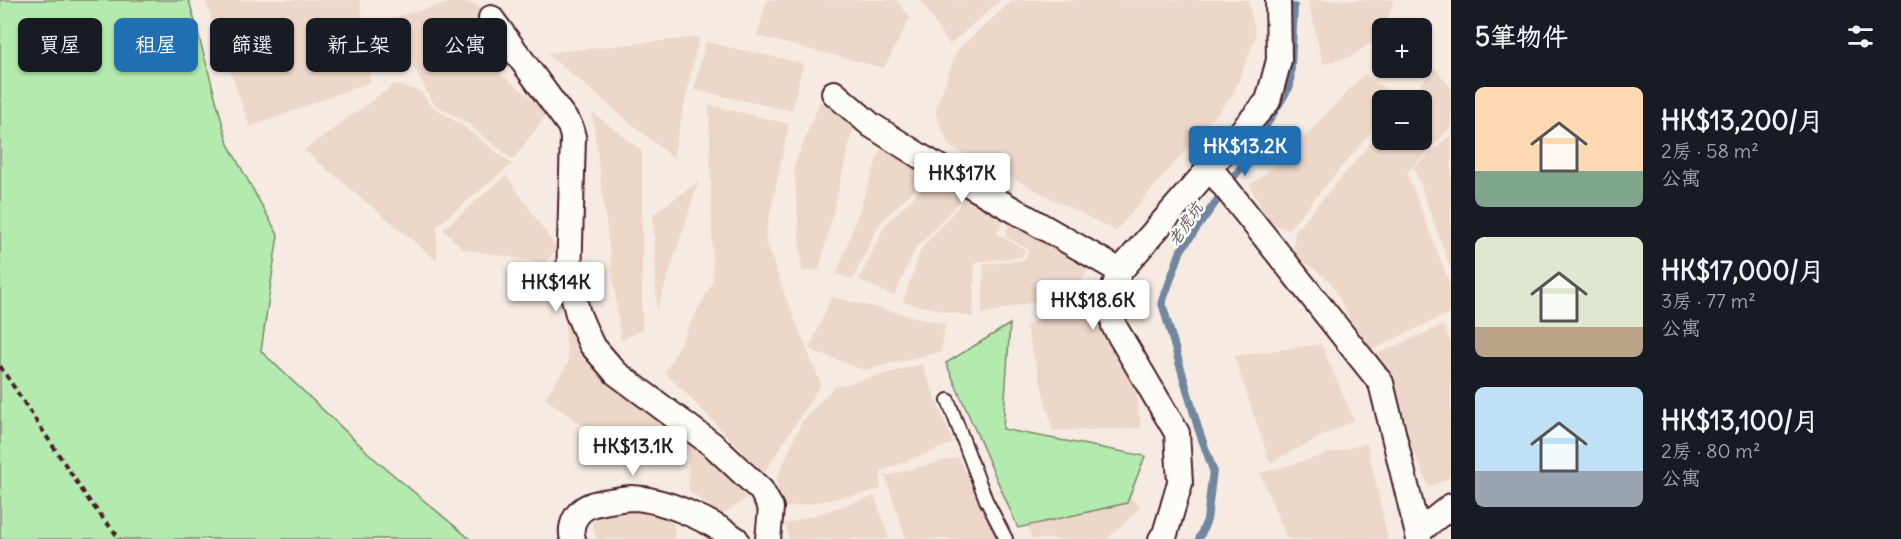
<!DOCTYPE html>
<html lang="zh-TW">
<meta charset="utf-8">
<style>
body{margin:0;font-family:Delius,"LXGW WenKai TC",sans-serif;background:#20242c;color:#f1f3f6;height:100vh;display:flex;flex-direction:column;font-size:22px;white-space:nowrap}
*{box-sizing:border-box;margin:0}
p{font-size:20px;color:#9ea1a6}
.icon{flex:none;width:33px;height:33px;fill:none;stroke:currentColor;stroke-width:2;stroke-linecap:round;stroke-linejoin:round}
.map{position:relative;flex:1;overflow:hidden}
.sheet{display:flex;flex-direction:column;background:#171b24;width:450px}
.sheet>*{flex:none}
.guide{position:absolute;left:18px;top:18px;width:570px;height:54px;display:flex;gap:12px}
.controls{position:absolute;left:1372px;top:18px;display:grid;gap:12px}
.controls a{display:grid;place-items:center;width:60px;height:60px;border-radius:9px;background:#171b24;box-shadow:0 2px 4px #0004;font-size:30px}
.price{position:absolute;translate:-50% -51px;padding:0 14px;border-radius:6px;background:#fff;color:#222;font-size:20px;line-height:39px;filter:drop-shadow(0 2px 3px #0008)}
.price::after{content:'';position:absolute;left:50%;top:36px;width:18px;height:14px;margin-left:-9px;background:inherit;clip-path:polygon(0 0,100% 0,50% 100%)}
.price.on{background:#1f6fb2;color:#fff}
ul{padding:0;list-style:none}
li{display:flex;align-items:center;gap:18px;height:150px;padding:0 24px}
li span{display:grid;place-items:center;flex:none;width:168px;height:120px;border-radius:9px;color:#555}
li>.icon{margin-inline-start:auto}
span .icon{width:72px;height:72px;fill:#fffc;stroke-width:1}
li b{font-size:26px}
h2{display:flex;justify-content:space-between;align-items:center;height:72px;padding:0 24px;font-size:26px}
.tag{padding:0 21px;border-radius:9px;background:#171b24;box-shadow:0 2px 4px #0004;font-size:21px;line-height:54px}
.tag.on{background:#1f6fb2;color:#fff}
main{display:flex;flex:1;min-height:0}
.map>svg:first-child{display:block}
.built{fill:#edd7c8}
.green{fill:#b3eaad;stroke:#7e846c;stroke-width:1.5}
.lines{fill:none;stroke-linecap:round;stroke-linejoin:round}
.stream{stroke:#72879f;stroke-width:8}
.lane-casing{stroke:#4a1f2b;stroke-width:16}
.street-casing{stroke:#4a1f2b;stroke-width:28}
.path{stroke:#4a1f2b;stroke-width:4;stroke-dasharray:6 4.5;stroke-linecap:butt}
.lane{stroke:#fdfcf7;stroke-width:12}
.street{stroke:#fdfcf7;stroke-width:24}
.labels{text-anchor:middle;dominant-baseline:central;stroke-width:5;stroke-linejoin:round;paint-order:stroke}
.water-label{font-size:16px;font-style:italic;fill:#5e5365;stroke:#fdfcf7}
</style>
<main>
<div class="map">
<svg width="1451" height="539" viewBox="0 0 1451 539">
<rect width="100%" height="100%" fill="#f6ebe2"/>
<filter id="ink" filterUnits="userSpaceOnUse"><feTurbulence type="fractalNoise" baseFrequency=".0167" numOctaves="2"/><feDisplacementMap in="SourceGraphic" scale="12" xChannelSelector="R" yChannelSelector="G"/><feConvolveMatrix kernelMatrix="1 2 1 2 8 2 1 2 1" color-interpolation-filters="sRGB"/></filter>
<g filter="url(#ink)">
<path class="built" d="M 205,0 L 360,0 L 370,82 L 250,127 Z
M 460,0 L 478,6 L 507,59 L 499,73 L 549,111 L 513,160 L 466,122 L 434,104 L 387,19 Z
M 767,0 L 896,0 L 910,18 L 884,68 L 757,36 Z
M 920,0 L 1001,0 L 949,45 Z
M 1013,0 L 1248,0 L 1256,35 L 1233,95 L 1116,231 L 949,146 L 935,111 L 957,50 Z
M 1308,0 L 1394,0 L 1382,36 L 1350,57 L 1323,64 Z
M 699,37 L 673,158 L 546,53 Z
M 705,42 L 803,63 L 792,111 L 694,90 Z
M 1435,68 L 1451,88 L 1451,127 L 1407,173 L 1451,287 L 1451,312 L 1367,352 L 1330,281 L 1293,254 L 1295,231 L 1383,129 L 1383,140 L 1422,140 L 1422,100 L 1407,100 Z
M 1364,74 L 1400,99 L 1398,100 L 1383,100 L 1383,118 L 1288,230 L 1268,222 L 1250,185 L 1283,160 Z
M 395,84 L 421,92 L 430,105 L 460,124 L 512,164 L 437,226 L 437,261 L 304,150 Z
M 820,101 L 855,121 L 819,270 L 802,271 L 794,166 Z
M 709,105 L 789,124 L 765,238 L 784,293 L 821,384 L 764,473 L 665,372 L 713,281 Z
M 592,112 L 642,151 L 642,330 L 621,341 Z
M 1451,135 L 1451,270 L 1414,167 Z
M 881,148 L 928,176 L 880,223 L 853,279 L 837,274 Z
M 506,175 L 557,249 L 544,263 L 463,249 L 443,229 Z
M 934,177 L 964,196 L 916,248 L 894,296 L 859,280 L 885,225 Z
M 699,181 L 657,310 L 653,214 Z
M 968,196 L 1006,212 L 997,234 L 1026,250 L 1021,257 L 975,262 L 973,317 L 903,302 L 921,249 Z
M 1017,201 L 1073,236 L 1089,268 L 1075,292 L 982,314 L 984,264 L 1024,260 L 1029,250 L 1005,236 Z
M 562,286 L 593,360 L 671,423 L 637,466 L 545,398 L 568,363 Z
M 1084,296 L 1134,380 L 1141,428 L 1053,431 L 1026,326 Z
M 832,297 L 945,324 L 941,352 L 863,370 L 809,349 Z
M 1443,325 L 1451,343 L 1451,477 L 1429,487 L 1372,356 Z
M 1321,344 L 1354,420 L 1270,463 L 1234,356 Z
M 922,364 L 953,443 L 881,471 L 880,490 L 781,509 L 776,481 L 801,423 L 834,387 Z
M 687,431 L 747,498 L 721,515 L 689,491 Z
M 1367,443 L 1388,539 L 1287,539 L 1260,473 Z
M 958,457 L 999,539 L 906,539 L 885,476 Z
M 1098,472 L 1141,507 L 1107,539 L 1031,539 L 1019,485 Z
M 875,496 L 889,539 L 789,539 L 785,524 Z
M 590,512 L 673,512 L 675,539 L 596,539 Z"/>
<path class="green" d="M 0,0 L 189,0 L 228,144 L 278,235 L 261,351 L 378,462 L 470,539 L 0,539 Z
M 1010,324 L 1003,429 L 1145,456 L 1127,503 L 1018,528 L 946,363 Z"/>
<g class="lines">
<path class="stream" d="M 1199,539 L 1207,520 L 1213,470 L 1198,428 L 1162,303 L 1181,250 L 1239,170 L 1290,86 L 1294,7"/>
<g class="lane-casing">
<path id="lane" d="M 948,400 L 986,500 L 1006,539"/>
</g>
<g class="street-casing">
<path id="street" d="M 491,18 L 570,126 L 573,137 L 569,279 L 578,314 L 591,344 L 616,373 L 713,445 L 761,490 L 771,508 L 768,539
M 834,93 L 871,125 L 923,158 L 1120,271
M 1210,168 L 1381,383 L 1419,539
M 1418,532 L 1451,506
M 573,539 C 570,530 573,520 579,513 C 587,504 598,503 609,501 C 616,500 625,498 632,498 C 665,499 710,521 736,539
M 1161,539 L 1165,534 L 1180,483 L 1177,433 L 1114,326 L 1111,296 L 1120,271 L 1268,101 L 1279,60 L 1278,0"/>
</g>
<path class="path" d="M 0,366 L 90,502 L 120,539"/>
<use href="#lane" class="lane"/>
<use href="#street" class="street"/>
</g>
</g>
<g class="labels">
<g class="water-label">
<text transform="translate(1185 224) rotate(-56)">老虎坑</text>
</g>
</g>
</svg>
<div class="controls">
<a>+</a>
<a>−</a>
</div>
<b class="price on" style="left:1245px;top:177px">HK$13.2K</b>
<b class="price" style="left:962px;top:204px">HK$17K</b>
<b class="price" style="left:556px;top:313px">HK$14K</b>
<b class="price" style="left:1093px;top:331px">HK$18.6K</b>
<b class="price" style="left:633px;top:477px">HK$13.1K</b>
<div class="guide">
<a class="tag">買屋</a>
<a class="tag on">租屋</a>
<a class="tag">篩選</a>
<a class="tag">新上架</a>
<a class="tag">公寓</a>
</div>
</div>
<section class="sheet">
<h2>5筆物件<svg class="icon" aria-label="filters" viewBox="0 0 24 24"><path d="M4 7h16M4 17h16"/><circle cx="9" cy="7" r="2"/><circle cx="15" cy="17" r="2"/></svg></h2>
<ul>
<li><span style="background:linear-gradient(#ffd9b3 70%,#7fa58c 0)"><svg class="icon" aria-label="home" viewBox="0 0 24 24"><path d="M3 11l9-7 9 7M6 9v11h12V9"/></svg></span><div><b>HK$13,200/月</b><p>2房 · 58 m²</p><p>公寓</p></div></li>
<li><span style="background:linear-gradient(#dfe7d0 75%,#b9a48a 0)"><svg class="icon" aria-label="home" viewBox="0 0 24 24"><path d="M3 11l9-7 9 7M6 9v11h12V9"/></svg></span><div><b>HK$17,000/月</b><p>3房 · 77 m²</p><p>公寓</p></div></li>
<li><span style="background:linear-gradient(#bfe0f5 70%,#9aa5b1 0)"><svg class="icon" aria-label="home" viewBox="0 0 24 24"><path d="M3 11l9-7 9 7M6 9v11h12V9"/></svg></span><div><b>HK$13,100/月</b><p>2房 · 80 m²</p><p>公寓</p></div></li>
</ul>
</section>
</main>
